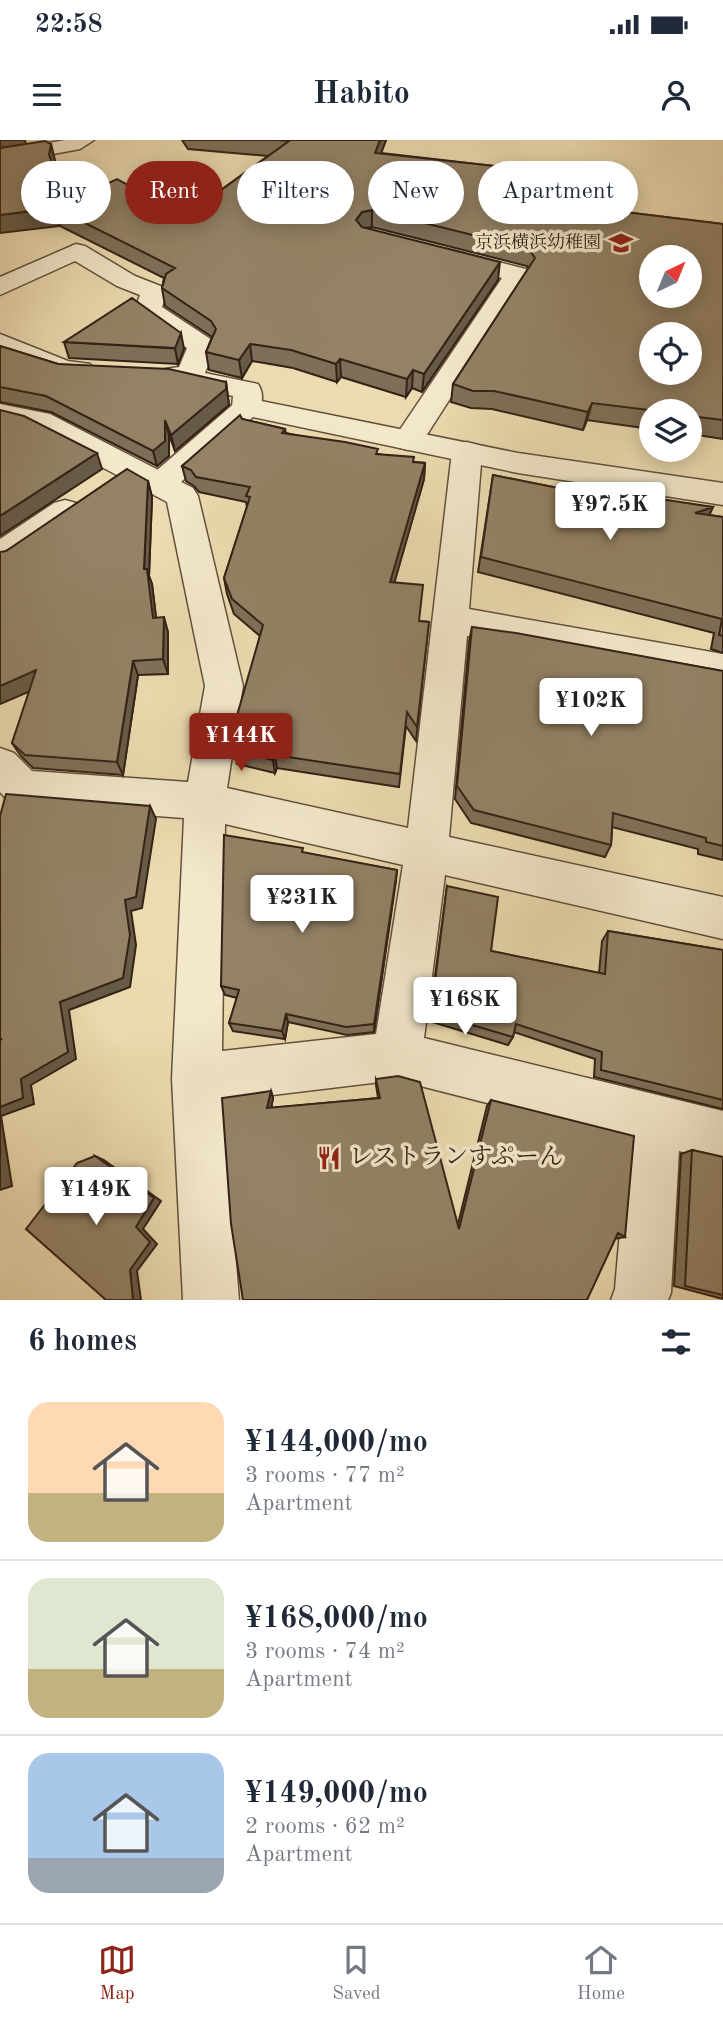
<!DOCTYPE html>
<meta charset="utf-8">
<style>
body{margin:0;font-family:"Old Standard TT","Noto Serif JP",serif;background:#f6f6f7;color:#1f2937;height:100vh;display:flex;flex-direction:column;font-size:26px;white-space:nowrap}
*{box-sizing:border-box;margin:0}
p{font-size:23px;color:#747a83}
.icon{flex:none;width:38px;height:38px;fill:none;stroke:currentColor;stroke-width:2;stroke-linecap:round;stroke-linejoin:round}
.map{position:relative;height:1160px;overflow:hidden}
.drawer{display:flex;flex-direction:column;background:#fff;flex:1}
.drawer>*{flex:none}
.guide{position:absolute;left:21px;top:21px;width:682px;height:63px;display:flex;gap:14px}
.needle{width:46px;rotate:43deg}
.tools{position:absolute;left:639px;top:105px;display:grid;gap:14px}
.tools a{display:grid;place-items:center;width:63px;height:63px;border-radius:50%;background:#fff;box-shadow:0 4px 18px #0003;font-size:35px}
.price{position:absolute;translate:-50% -60px;padding:0 16px;border-radius:7px;background:#fff;color:#222;font-size:23px;line-height:46px;filter:drop-shadow(0 2px 4px #0008)}
.price::after{content:'';position:absolute;left:50%;top:42px;width:21px;height:16px;margin-left:-10px;background:inherit;clip-path:polygon(0 0,100% 0,50% 100%)}
.price.on{background:#8f2418;color:#fff}
ul{padding:0;list-style:none}
li{display:flex;align-items:center;gap:21px;height:175px;padding:0 28px}
li+li{border-top:2px solid #e0e1e3}
li span{display:grid;place-items:center;flex:none;width:196px;height:140px;border-radius:21px;color:#555}
li>.icon{margin-inline-start:auto}
span .icon{width:84px;height:84px;fill:#fffc;stroke-width:1}
li b{font-size:30px}
h2{display:flex;justify-content:space-between;align-items:center;height:84px;padding:0 28px;font-size:30px}
.tag{padding:0 24px;border-radius:32px;background:#fff;box-shadow:0 4px 18px #0003;font-size:24px;line-height:63px}
.tag.on{background:#8f2418;color:#fff}
.status{display:flex;justify-content:space-between;align-items:center;height:49px;padding:0 35px;background:#fff;direction:ltr}
.status svg{height:19px;fill:currentColor}
header{display:flex;justify-content:space-between;align-items:center;height:91px;padding:0 28px;background:#fff;font-size:32px;font-weight:700}
.dock{display:flex;justify-content:space-around;align-items:center;height:98px;border-top:2px solid #e0e1e3;background:#fff;font-size:19px;color:#747a83}
.dock a{display:grid;justify-items:center;gap:4px}
.dock .on{color:#8f2418}
.map>svg:first-child{display:block}
.lines{fill:none;stroke-linecap:round;stroke-linejoin:round}
.minor-casing{stroke:#61503c;stroke-width:3}
.tertiary-casing{stroke:#61503c;stroke-width:3}
.minor{fill:#f3e8cc;fill-rule:evenodd}
.tertiary{fill:#f3e8cc;fill-rule:evenodd}
.wall{fill:#7e7058;stroke:#332216;stroke-width:2}
.shaded-wall{fill:#675b47;stroke:#332216;stroke-width:2}
.building{fill:#938266;stroke:#332216;stroke-width:2;fill-rule:evenodd}
.labels{text-anchor:middle;dominant-baseline:central;stroke-width:7;stroke-linejoin:round;paint-order:stroke}
.far-poi-label{font-size:18px;fill:#332216;stroke:#f3e8cc;text-anchor:end}
.near-poi-label{font-size:24px;fill:#332216;stroke:#f3e8cc;text-anchor:start}
</style>
<div class="status"><b>22:58</b><svg viewBox="0 0 49 12"><path d="M0 12V9h3v3zM5 12V6h3v6zM10 12V3h3v9zM15 12V0h3v12zM26 1h20v11H26zM47 4h2v5h-2z"/></svg></div>
<header><svg class="icon" aria-label="menu" viewBox="0 0 24 24"><path d="M4 6h16M4 12h16M4 18h16"/></svg>Habito<svg class="icon" aria-label="person" viewBox="0 0 24 24"><circle cx="12" cy="8" r="4"/><path d="M4 21q1-7 8-7t8 7"/></svg></header>
<div class="map">
<svg width="723" height="1160" viewBox="0 0 723 1160">
<rect width="100%" height="100%" fill="#ecdbb0"/>
<filter id="stains"><feTurbulence type="fractalNoise" baseFrequency=".00286" numOctaves="4"/><feColorMatrix values="0 0 0 0 .2 0 0 0 0 .09 0 0 0 0 .02 0 0 0 .5 -.17"/></filter>
<radialGradient id="worn" r=".72"><stop offset=".6" stop-color="#630" stop-opacity="0"/><stop offset="1" stop-color="#630" stop-opacity=".3"/></radialGradient>
<g class="lines">
<g class="minor-casing">
<path id="minor" d="M 65,0 L 94,0 L 80,9 L 0,24 L 0,12 Z
M 76,104 L 85,106 L 135,136 L 163,147 L 167,152 L 162,167 L 212,200 L 216,206 L 205,233 L 258,244 C 264,253 263,264 257,273 L 247,276 L 237,273 L 232,267 L 233,256 L 165,241 L 161,235 L 165,229 L 179,227 L 187,208 L 139,175 L 135,169 L 140,155 L 117,146 L 75,121 L 0,155 L 0,137 Z
M 447,109 L 526,129 L 530,134 L 419,307 L 408,310 L 397,307 L 393,300 L 502,138 L 438,121 L 435,116 L 438,111 Z
M 0,194 L 68,221 L 90,224 L 94,230 L 90,236 C 58,244 28,224 0,212 Z
M 0,264 L 50,274 L 193,348 L 198,356 L 243,546 L 227,648 L 408,688 L 452,312 L 456,305 L 467,302 L 478,305 L 482,312 L 469,469 L 723,514 L 723,544 L 467,496 L 449,697 L 723,757 L 723,799 L 445,735 L 424,898 L 723,971 L 723,1023 L 679,1011 L 671,1153 L 668,1160 L 611,1160 L 615,1149 L 628,999 L 397,940 L 223,961 L 239,1160 L 183,1160 L 172,939 L 184,678 L 22,666 L 8,661 L 0,652 L 0,608 L 14,613 L 32,631 L 188,642 L 205,546 L 167,362 L 31,289 L 0,282 ZM 225,684 L 403,725 L 376,894 L 222,911 Z
M 65,360 L 76,363 L 81,371 L 76,379 L 12,424 L 0,427 L 0,399 L 54,363 Z"/>
</g>
<g class="tertiary-casing">
<path id="tertiary" d="M 247,258 L 518,313 L 723,343 L 723,365 L 518,333 L 253,277 L 171,351 L 160,355 L 149,351 L 144,344 L 149,337 L 237,261 Z"/>
</g>
<use href="#minor" class="minor"/>
<use href="#tertiary" class="tertiary"/>
</g>
<path class="wall" d="M 182,0 L 386,0 L 381,13 L 548,32 L 543,62 L 723,84 L 723,299 L 690,294 L 690,271 L 651,271 L 651,289 L 587,280 L 583,290 L 492,269 L 471,268 L 451,262 L 453,244 L 528,129 L 527,126 L 372,87 L 368,88 L 498,140 L 422,252 L 412,248 L 406,257 L 341,237 L 337,242 L 293,228 L 252,221 L 242,238 L 209,230 L 206,212 L 212,197 L 165,166 L 162,148 L 164,138 L 60,86 L 26,4 L 51,4 L 55,21 L 54,28 L 69,62 L 185,76 L 268,16 L 188,9 Z
M 64,202 L 184,209 L 178,224 L 69,218 Z
M 0,206 L 58,224 L 226,242 L 229,265 L 175,311 L 169,295 L 169,316 L 157,326 L 51,272 L 0,262 Z
M 242,279 L 285,289 L 286,293 L 378,314 L 414,322 L 425,323 L 424,339 L 394,443 L 419,481 L 429,482 L 416,601 L 406,586 L 399,647 L 277,628 L 275,633 L 237,624 L 234,610 L 260,496 L 234,474 L 227,454 L 224,438 L 247,367 L 246,362 L 199,352 L 194,346 L 186,341 L 182,326 Z
M 493,335 L 573,351 L 713,367 L 709,375 L 723,377 L 723,513 L 711,509 L 714,493 L 478,432 Z
M 148,341 L 152,357 L 149,436 L 152,444 L 156,478 L 168,492 L 168,534 L 138,535 L 123,635 L 33,628 L 21,616 L 12,603 L 30,551 L 0,564 L 6,411 Z
M 472,487 L 723,531 L 723,720 L 698,714 L 698,709 L 612,687 L 611,705 L 605,717 L 471,683 L 455,659 L 469,502 Z
M 304,713 L 397,730 L 374,892 L 347,895 L 288,882 L 285,899 L 233,891 L 229,883 L 237,858 L 225,855 L 221,846 Z
M 447,746 L 491,811 L 599,833 L 602,801 L 608,791 L 723,810 L 723,969 L 594,937 L 595,919 L 514,892 L 513,897 L 508,905 L 429,881 Z
M 376,939 L 458,1084 L 487,966 L 491,960 L 625,1097 L 243,1160 L 271,951 L 273,958 L 271,968 L 378,958 L 376,945 Z
M 692,1010 L 723,1017 L 723,1159 L 674,1146 L 681,1014 Z"/>
<path class="shaded-wall" d="M 0,0 L 25,0 L 26,5 L 0,10 Z
M 380,0 L 386,0 L 375,30 L 375,13 Z
M 51,4 L 55,21 L 54,32 L 49,15 Z
M 55,68 L 60,86 L 0,93 L 0,75 Z
M 372,70 L 372,87 L 362,89 L 356,80 L 362,72 Z
M 500,122 L 498,140 L 422,252 L 424,234 Z
M 181,193 L 184,209 L 178,224 L 175,208 Z
M 250,204 L 252,221 L 242,238 L 239,220 Z
M 340,219 L 341,237 L 337,242 L 336,224 Z
M 413,230 L 412,248 L 406,257 L 407,239 Z
M 226,242 L 229,265 L 175,311 L 171,295 Z
M 592,263 L 587,280 L 583,290 L 588,272 Z
M 165,280 L 169,295 L 169,316 L 157,326 L 153,311 Z
M 97,313 L 102,329 L 0,396 L 0,376 Z
M 425,323 L 424,339 L 390,458 L 390,442 Z
M 148,341 L 152,357 L 149,436 L 152,444 L 158,493 L 153,478 L 144,429 Z
M 713,367 L 706,382 L 695,373 Z
M 164,477 L 168,492 L 168,534 L 163,519 Z
M 133,521 L 138,535 L 123,635 L 117,622 Z
M 36,530 L 44,545 L 0,564 L 0,546 Z
M 275,615 L 277,628 L 275,633 L 273,620 Z
M 150,666 L 156,679 L 142,768 L 131,771 L 136,805 L 130,847 L 69,870 L 76,919 L 31,945 L 34,964 L 1,976 L 12,1046 L 0,1050 L 0,967 L 21,939 L 60,862 L 125,760 Z
M 397,730 L 396,741 L 374,892 L 374,884 Z
M 286,874 L 288,882 L 285,899 L 282,891 Z
M 271,951 L 273,958 L 270,974 L 267,968 Z
M 95,1016 L 104,1020 L 161,1061 L 143,1089 L 157,1104 L 137,1131 L 141,1160 L 133,1160 L 130,1130 L 136,1087 Z"/>
<path class="building" d="M 277,0 L 380,0 L 375,13 L 548,32 L 541,62 L 723,84 L 723,280 L 690,276 L 690,271 L 657,271 L 592,263 L 588,272 L 494,251 L 473,251 L 453,244 L 535,118 L 529,109 L 372,70 L 362,72 L 356,80 L 362,87 L 500,122 L 424,234 L 413,230 L 407,239 L 340,219 L 336,224 L 291,210 L 250,204 L 239,220 L 206,212 L 216,189 L 211,181 L 162,148 L 166,134 L 175,128 L 55,68 L 0,75 L 0,8 L 45,1 L 51,4 L 49,15 L 69,62 L 117,39 L 185,76 L 289,1 ZM 651,117 L 690,117 L 690,156 L 651,156 ZM 651,194 L 690,194 L 690,233 L 651,233 Z
M 132,158 L 181,193 L 175,208 L 64,202 Z
M 0,206 L 58,224 L 169,229 L 226,242 L 226,249 L 171,295 L 165,280 L 165,301 L 153,311 L 46,256 L 0,247 Z
M 0,270 L 24,276 L 97,313 L 0,376 Z
M 240,275 L 242,279 L 285,289 L 282,293 L 345,302 L 378,309 L 376,314 L 414,317 L 413,322 L 425,323 L 390,442 L 423,445 L 419,481 L 429,482 L 417,587 L 407,572 L 400,634 L 275,615 L 273,620 L 234,610 L 234,586 L 263,485 L 232,459 L 224,438 L 250,357 L 246,356 L 250,347 L 196,337 L 191,330 L 182,326 Z
M 127,329 L 148,341 L 144,429 L 147,429 L 153,478 L 164,477 L 163,519 L 133,521 L 117,622 L 25,615 L 12,603 L 36,530 L 0,546 L 0,412 L 6,411 Z
M 493,335 L 573,351 L 574,346 L 713,367 L 695,373 L 723,377 L 723,496 L 719,495 L 722,479 L 481,417 Z
M 472,487 L 516,493 L 723,531 L 723,706 L 706,702 L 706,698 L 613,673 L 611,705 L 474,670 L 457,646 Z
M 6,654 L 150,666 L 136,757 L 125,760 L 130,795 L 123,838 L 60,862 L 68,912 L 21,939 L 23,958 L 0,967 L 0,900 L 2,899 L 0,899 L 0,676 Z
M 224,695 L 303,708 L 302,712 L 397,730 L 374,884 L 346,887 L 286,874 L 282,891 L 229,883 L 239,850 L 221,846 Z
M 447,746 L 498,757 L 491,811 L 605,834 L 608,791 L 723,810 L 723,960 L 601,930 L 602,912 L 516,884 L 513,897 L 431,873 Z
M 398,936 L 420,942 L 459,1089 L 491,960 L 634,996 L 625,1097 L 618,1093 L 587,1160 L 243,1160 L 231,1084 L 222,958 L 271,951 L 267,968 L 380,958 L 376,939 Z
M 692,1010 L 723,1017 L 723,1155 L 685,1146 Z
M 95,1016 L 154,1058 L 136,1087 L 150,1102 L 130,1130 L 133,1160 L 106,1160 L 26,1089 L 77,1023 Z"/>
<defs>
<g id="school-bare" transform="scale(1.89)"><path d="M0-5L7-2L0 1L-7-2ZM-4 1L0 2.5L4 1V4Q0 6-4 4Z" fill="#8f2418" stroke="#f3e8cc" stroke-width="2.5" paint-order="stroke"/></g>
<g id="restaurant-bare" transform="scale(1.89)"><path d="M-5-6h1v4h1v-4h1v4h1v-4h1v5L-1.5 .5V6h-2V.5L-5-1ZM5-6V6H3V1.5H1.5Q1.5-4 5-6Z" fill="#8f2418" stroke="#f3e8cc" stroke-width="2.5" paint-order="stroke"/></g>
</defs>
<g fill-rule="evenodd">
<use href="#school-bare" x="621" y="103"/>
<use href="#restaurant-bare" x="329" y="1018"/>
</g>
<g class="labels">
<g class="far-poi-label">
<text x="601" y="103">京浜横浜幼稚園</text>
</g>
<g class="near-poi-label">
<text x="349" y="1018">レストランすぷーん</text>
</g>
</g>
<rect width="100%" height="100%" filter="url(#stains)"/>
<rect width="100%" height="100%" fill="url(#worn)"/>
</svg>
<div class="tools">
<a><svg class="needle" viewBox="-14 -14 28 28"><path d="M0-13l5 13h-10z" fill="#e53935"/><path d="M0 13l5-13h-10z" fill="#747a83"/></svg></a>
<a><svg class="icon" aria-label="locate" viewBox="0 0 24 24"><circle cx="12" cy="12" r="6"/><path d="M12 2v4M12 18v4M2 12h4M18 12h4"/></svg></a>
<a><svg class="icon" aria-label="layers" viewBox="0 0 24 24"><path d="M12 4l9 5-9 5-9-5zM3 14l9 5 9-5"/></svg></a>
</div>
<b class="price" style="left:610px;top:402px">¥97.5K</b>
<b class="price" style="left:591px;top:598px">¥102K</b>
<b class="price on" style="left:241px;top:633px">¥144K</b>
<b class="price" style="left:302px;top:795px">¥231K</b>
<b class="price" style="left:465px;top:897px">¥168K</b>
<b class="price" style="left:96px;top:1087px">¥149K</b>
<div class="guide">
<a class="tag">Buy</a>
<a class="tag on">Rent</a>
<a class="tag">Filters</a>
<a class="tag">New</a>
<a class="tag">Apartment</a>
</div>
</div>
<section class="drawer">
<h2>6 homes<svg class="icon" aria-label="filters" viewBox="0 0 24 24"><path d="M4 7h16M4 17h16"/><circle cx="9" cy="7" r="2"/><circle cx="15" cy="17" r="2"/></svg></h2>
<ul>
<li><span style="background:linear-gradient(#ffd9b3 65%,#c2b280 0)"><svg class="icon" aria-label="home" viewBox="0 0 24 24"><path d="M3 11l9-7 9 7M6 9v11h12V9"/></svg></span><div><b>¥144,000/mo</b><p>3 rooms · 77 m²</p><p>Apartment</p></div></li>
<li><span style="background:linear-gradient(#dfe7d0 65%,#c2b280 0)"><svg class="icon" aria-label="home" viewBox="0 0 24 24"><path d="M3 11l9-7 9 7M6 9v11h12V9"/></svg></span><div><b>¥168,000/mo</b><p>3 rooms · 74 m²</p><p>Apartment</p></div></li>
<li><span style="background:linear-gradient(#a9c7e8 75%,#9aa5b1 0)"><svg class="icon" aria-label="home" viewBox="0 0 24 24"><path d="M3 11l9-7 9 7M6 9v11h12V9"/></svg></span><div><b>¥149,000/mo</b><p>2 rooms · 62 m²</p><p>Apartment</p></div></li>
</ul>
</section>
<nav class="dock">
<a class="on"><svg class="icon" aria-label="map" viewBox="0 0 24 24"><path d="M3 6l6-2 6 2 6-2v14l-6 2-6-2-6 2zM9 4v14M15 6v14"/></svg>Map</a>
<a><svg class="icon" aria-label="saved" viewBox="0 0 24 24"><path d="M7 4h10v16l-5-4-5 4z"/></svg>Saved</a>
<a><svg class="icon" aria-label="home" viewBox="0 0 24 24"><path d="M3 11l9-7 9 7M6 9v11h12V9"/></svg>Home</a>
</nav>
